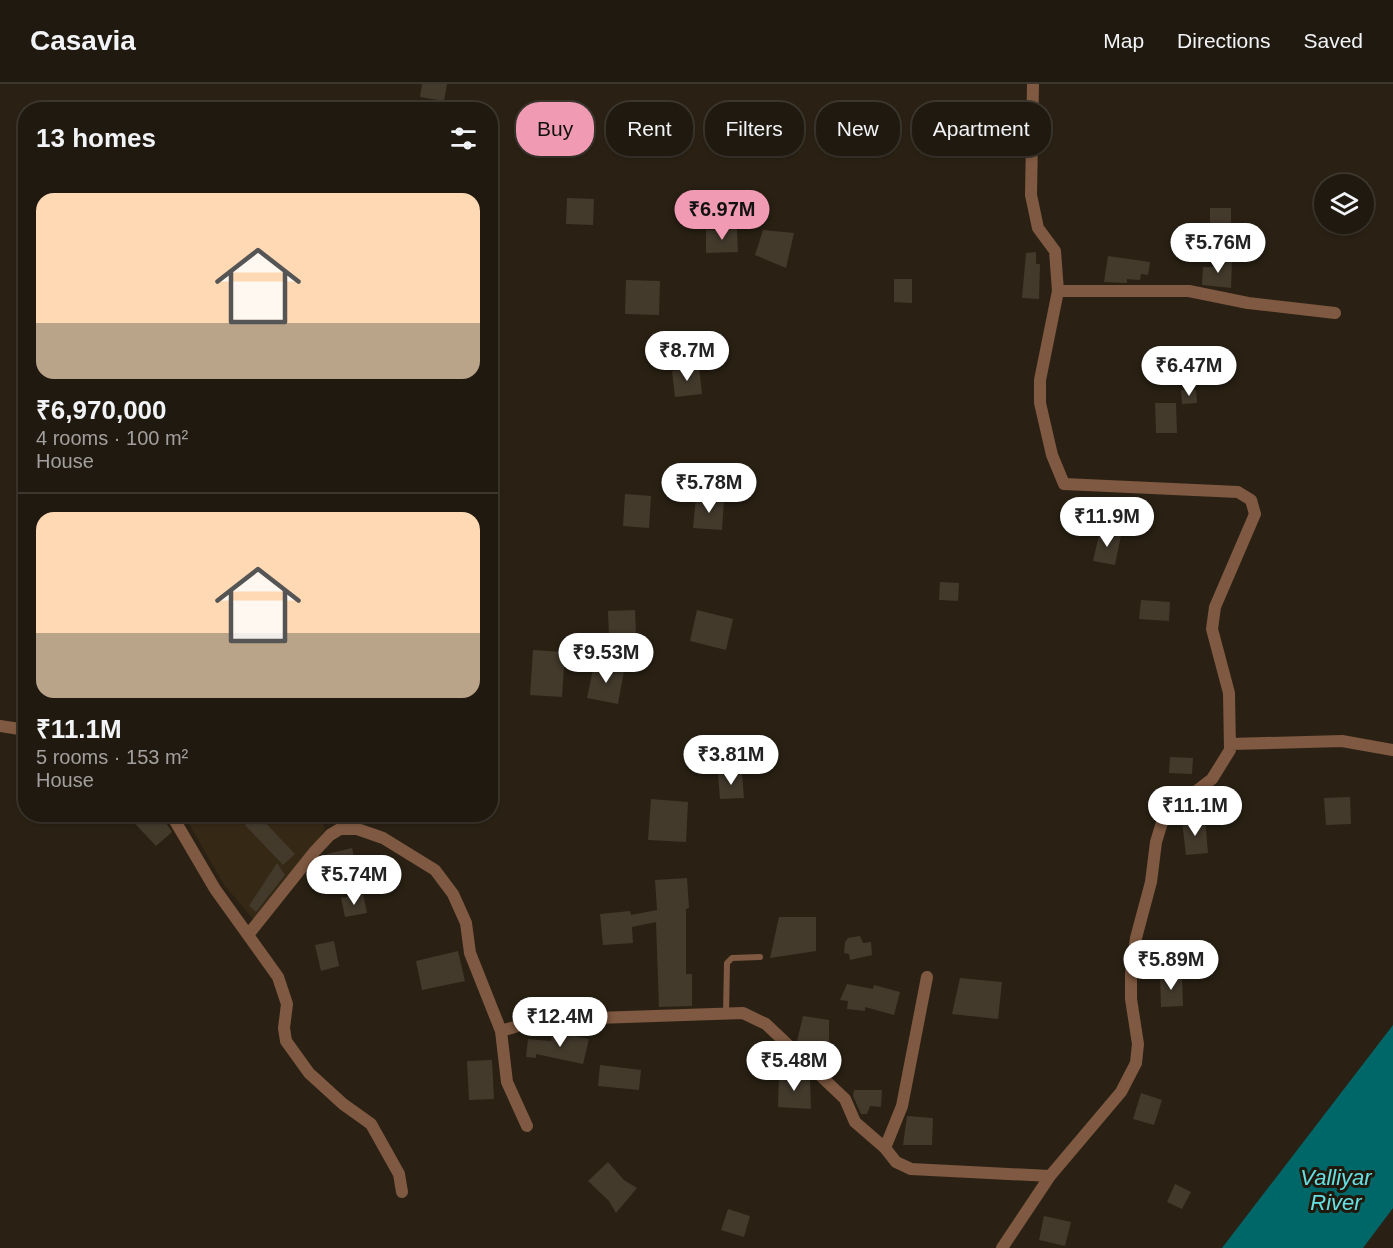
<!DOCTYPE html>
<meta charset="utf-8">
<style>
body{margin:0;font-family:Arial,sans-serif;background:#2d261d;color:#f1f3f6;height:100vh;display:flex;flex-direction:column;font-size:22px;white-space:nowrap}
*{box-sizing:border-box;margin:0}
p{font-size:20px;color:#a2a09e}
.icon{flex:none;width:33px;height:33px;fill:none;stroke:currentColor;stroke-width:2;stroke-linecap:round;stroke-linejoin:round}
.map{position:relative;flex:1;overflow:hidden}
.side{position:absolute;left:18px;top:18px;width:480px;height:720px;display:flex;flex-direction:column;background:#20190f;border-radius:24px;box-shadow:0 2px 4px #0004,0 0 0 2px #3d382f}
.side>*{flex:none}
.guide{position:absolute;left:516px;top:18px;width:570px;height:54px;display:flex;gap:12px}
.tools{position:absolute;left:1314px;top:90px;display:grid;gap:12px}
.tools a{display:grid;place-items:center;width:60px;height:60px;border-radius:50%;background:#20190f;box-shadow:0 2px 4px #0004,0 0 0 2px #3d382f;font-size:30px}
.price{position:absolute;translate:-50% -51px;padding:0 14px;border-radius:21px;background:#fff;color:#222;font-size:20px;line-height:39px;filter:drop-shadow(0 2px 3px #0008)}
.price::after{content:'';position:absolute;left:50%;top:36px;width:18px;height:14px;margin-left:-9px;background:inherit;clip-path:polygon(0 0,100% 0,50% 100%)}
.price.selected{background:#f19ab3;color:#111}
ul{padding:0;list-style:none}
li{display:grid;align-content:center;gap:12px;height:318px;padding:0 18px}
li+li{border-top:2px solid #3d382f}
li span{display:grid;place-items:center;height:186px;border-radius:18px;color:#555}
li>.icon{margin-inline-start:auto}
span .icon{width:108px;height:108px;fill:#fffc;stroke-width:1}
li b{font-size:26px}
h2{display:flex;justify-content:space-between;align-items:center;height:72px;padding:0 18px;font-size:26px}
.pill{padding:0 21px;border-radius:24px;background:#20190f;box-shadow:0 2px 4px #0004,0 0 0 2px #3d382f;font-size:21px;line-height:54px}
.pill.selected{background:#f19ab3;color:#111}
header{display:flex;align-items:center;gap:36px;box-sizing:border-box;height:84px;padding:0 30px;background:#20190f;border-bottom:2px solid #3d382f}
header strong{font-size:28px}
nav{display:flex;gap:33px;margin-inline-start:auto;font-size:21px}
.map>svg:first-child{display:block}
.built{fill:#352915}
.water{fill:#006769}
.building{fill:#433a2c}
.lines{fill:none;stroke-linecap:round;stroke-linejoin:round}
.lane{stroke:#7f5941;stroke-width:6}
.street{stroke:#7f5941;stroke-width:12}
.labels{text-anchor:middle;dominant-baseline:central;stroke-width:6;stroke-linejoin:round;paint-order:stroke}
.water-label{font-size:22px;font-style:italic;fill:#65e0e4;stroke:#20180b}
</style>
<header>
<strong>Casavia</strong>
<nav><a>Map</a><a>Directions</a><a>Saved</a></nav>
</header>
<div class="map">
<svg width="1393" height="1164" viewBox="0 0 1393 1164">
<rect width="100%" height="100%" fill="#2a2114"/>
<path class="built" d="M 184,731 L 319,731 L 325,745 L 299,784 L 255,837 L 224,801 Z"/>
<path class="water" d="M 1393,941 L 1393,1124 L 1363,1164 L 1222,1164 Z"/>
<path class="building" d="M 422,0 L 447,0 L 444,17 L 420,13 Z
M 567,114 L 594,115 L 593,141 L 566,140 Z
M 1210,124 L 1231,124 L 1231,142 L 1210,142 Z
M 737,145 L 738,168 L 706,169 L 706,146 Z
M 763,146 L 794,149 L 786,184 L 755,171 Z
M 1036,168 L 1036,180 L 1040,180 L 1039,215 L 1022,214 L 1026,169 Z
M 1108,172 L 1150,178 L 1148,191 L 1141,190 L 1140,196 L 1127,195 L 1127,199 L 1104,198 Z
M 1215,176 L 1232,176 L 1231,204 L 1202,201 L 1203,183 L 1215,183 Z
M 894,195 L 912,195 L 912,219 L 894,218 Z
M 626,196 L 660,197 L 659,231 L 625,230 Z
M 699,283 L 702,310 L 675,313 L 672,287 Z
M 1181,306 L 1196,306 L 1197,319 L 1182,320 Z
M 1155,319 L 1176,319 L 1177,349 L 1156,349 Z
M 625,410 L 651,412 L 649,444 L 623,442 Z
M 696,413 L 724,416 L 722,446 L 693,444 Z
M 1100,446 L 1121,451 L 1115,481 L 1093,477 Z
M 940,498 L 959,499 L 958,517 L 939,516 Z
M 1141,516 L 1170,518 L 1169,537 L 1139,535 Z
M 635,526 L 636,550 L 609,552 L 608,527 Z
M 697,526 L 733,535 L 726,566 L 690,557 Z
M 533,566 L 565,568 L 562,613 L 530,611 Z
M 594,580 L 624,587 L 618,620 L 587,614 Z
M 1170,673 L 1193,674 L 1192,690 L 1169,689 Z
M 742,689 L 744,714 L 720,715 L 718,690 Z
M 1350,713 L 1351,740 L 1326,741 L 1324,714 Z
M 651,715 L 688,718 L 686,758 L 648,756 Z
M 126,730 L 160,730 L 172,748 L 156,762 Z
M 251,730 L 257,730 L 295,770 L 283,781 L 245,741 Z
M 1205,734 L 1208,769 L 1186,771 L 1182,737 Z
M 352,764 L 357,788 L 332,794 L 327,770 Z
M 277,779 L 285,791 L 256,828 L 249,822 Z
M 687,794 L 689,824 L 686,825 L 686,890 L 692,890 L 692,922 L 659,923 L 656,838 L 632,843 L 633,859 L 603,861 L 600,830 L 630,827 L 631,831 L 657,826 L 655,796 Z
M 363,810 L 367,829 L 345,833 L 341,814 Z
M 779,833 L 816,833 L 816,867 L 770,874 Z
M 860,852 L 863,859 L 871,858 L 872,871 L 850,876 L 849,870 L 844,869 L 845,858 L 848,854 Z
M 334,857 L 339,882 L 321,887 L 315,861 Z
M 458,867 L 465,897 L 422,906 L 416,877 Z
M 1160,892 L 1182,892 L 1183,922 L 1161,923 Z
M 960,894 L 1002,898 L 998,935 L 952,930 Z
M 847,900 L 873,905 L 874,901 L 900,908 L 894,931 L 865,923 L 865,927 L 847,925 L 848,917 L 840,916 Z
M 803,932 L 829,936 L 829,968 L 797,957 Z
M 553,947 L 589,955 L 583,980 L 536,970 L 536,974 L 526,973 L 528,955 L 551,957 Z
M 492,976 L 494,1015 L 469,1016 L 467,977 Z
M 600,981 L 641,986 L 639,1006 L 598,1002 Z
M 779,991 L 810,994 L 811,1025 L 778,1023 Z
M 854,1006 L 882,1006 L 881,1023 L 870,1022 L 867,1030 L 861,1030 L 853,1012 Z
M 1141,1009 L 1162,1016 L 1154,1041 L 1133,1035 Z
M 907,1032 L 933,1034 L 932,1061 L 903,1061 Z
M 608,1078 L 624,1096 L 637,1104 L 616,1129 L 609,1117 L 588,1097 Z
M 1175,1100 L 1191,1108 L 1182,1125 L 1167,1118 Z
M 728,1125 L 750,1132 L 744,1153 L 721,1146 Z
M 1044,1132 L 1071,1138 L 1065,1162 L 1039,1156 Z"/>
<g class="lines">
<path class="lane" d="M 726,929 L 727,879 L 732,874 L 760,873"/>
<path class="street" d="M 1058,207 L 1189,207 L 1248,219 L 1335,229
M 0,642 L 26,646
M 1230,660 L 1342,657 L 1393,666
M 171,730 L 215,805 L 278,893 L 287,920 L 284,944 L 286,957 L 309,989 L 343,1020 L 371,1040 L 399,1090 L 402,1108
M 248,851 L 315,767 L 330,751 L 340,745 L 357,745 L 383,754 L 435,786 L 453,810 L 466,839 L 470,869 L 501,947 L 507,998 L 527,1042
M 501,947 L 538,936 L 743,929 L 766,940 L 845,1015 L 855,1038 L 885,1064 L 896,1078 L 911,1085 L 1050,1092 L 1121,1008 L 1136,979 L 1138,960 L 1131,915 L 1131,889 L 1136,854 L 1151,798 L 1156,758 L 1164,732 L 1212,695 L 1230,666 L 1229,609 L 1212,545 L 1215,523 L 1255,430 L 1251,416 L 1238,408 L 1064,400 L 1052,371 L 1040,319 L 1040,296 L 1058,207 L 1055,167 L 1038,144 L 1031,111 L 1033,0
M 885,1064 L 902,1022 L 927,893
M 1002,1164 L 1050,1092"/>
</g>
<g class="labels">
<g class="water-label">
<text x="1336" y="1093">Valliyar<tspan x="1336" dy="25">River</tspan></text>
</g>
</g>
</svg>
<div class="tools">
<a><svg class="icon" aria-label="layers" viewBox="0 0 24 24"><path d="M12 4l9 5-9 5-9-5zM3 14l9 5 9-5"/></svg></a>
</div>
<b class="price selected" style="left:722px;top:157px">₹6.97M</b>
<b class="price" style="left:1218px;top:190px">₹5.76M</b>
<b class="price" style="left:687px;top:298px">₹8.7M</b>
<b class="price" style="left:1189px;top:313px">₹6.47M</b>
<b class="price" style="left:709px;top:430px">₹5.78M</b>
<b class="price" style="left:1107px;top:464px">₹11.9M</b>
<b class="price" style="left:606px;top:600px">₹9.53M</b>
<b class="price" style="left:731px;top:702px">₹3.81M</b>
<b class="price" style="left:1195px;top:753px">₹11.1M</b>
<b class="price" style="left:354px;top:822px">₹5.74M</b>
<b class="price" style="left:1171px;top:907px">₹5.89M</b>
<b class="price" style="left:560px;top:964px">₹12.4M</b>
<b class="price" style="left:794px;top:1008px">₹5.48M</b>
<div class="guide">
<a class="pill selected">Buy</a>
<a class="pill">Rent</a>
<a class="pill">Filters</a>
<a class="pill">New</a>
<a class="pill">Apartment</a>
</div>
<section class="side">
<h2>13 homes<svg class="icon" aria-label="filters" viewBox="0 0 24 24"><path d="M4 7h16M4 17h16"/><circle cx="9" cy="7" r="2"/><circle cx="15" cy="17" r="2"/></svg></h2>
<ul>
<li><span style="background:linear-gradient(#ffd9b3 70%,#b9a48a 0)"><svg class="icon" aria-label="home" viewBox="0 0 24 24"><path d="M3 11l9-7 9 7M6 9v11h12V9"/></svg></span><div><b>₹6,970,000</b><p>4 rooms · 100 m²</p><p>House</p></div></li>
<li><span style="background:linear-gradient(#ffd9b3 65%,#b9a48a 0)"><svg class="icon" aria-label="home" viewBox="0 0 24 24"><path d="M3 11l9-7 9 7M6 9v11h12V9"/></svg></span><div><b>₹11.1M</b><p>5 rooms · 153 m²</p><p>House</p></div></li>
</ul>
</section>
</div>
